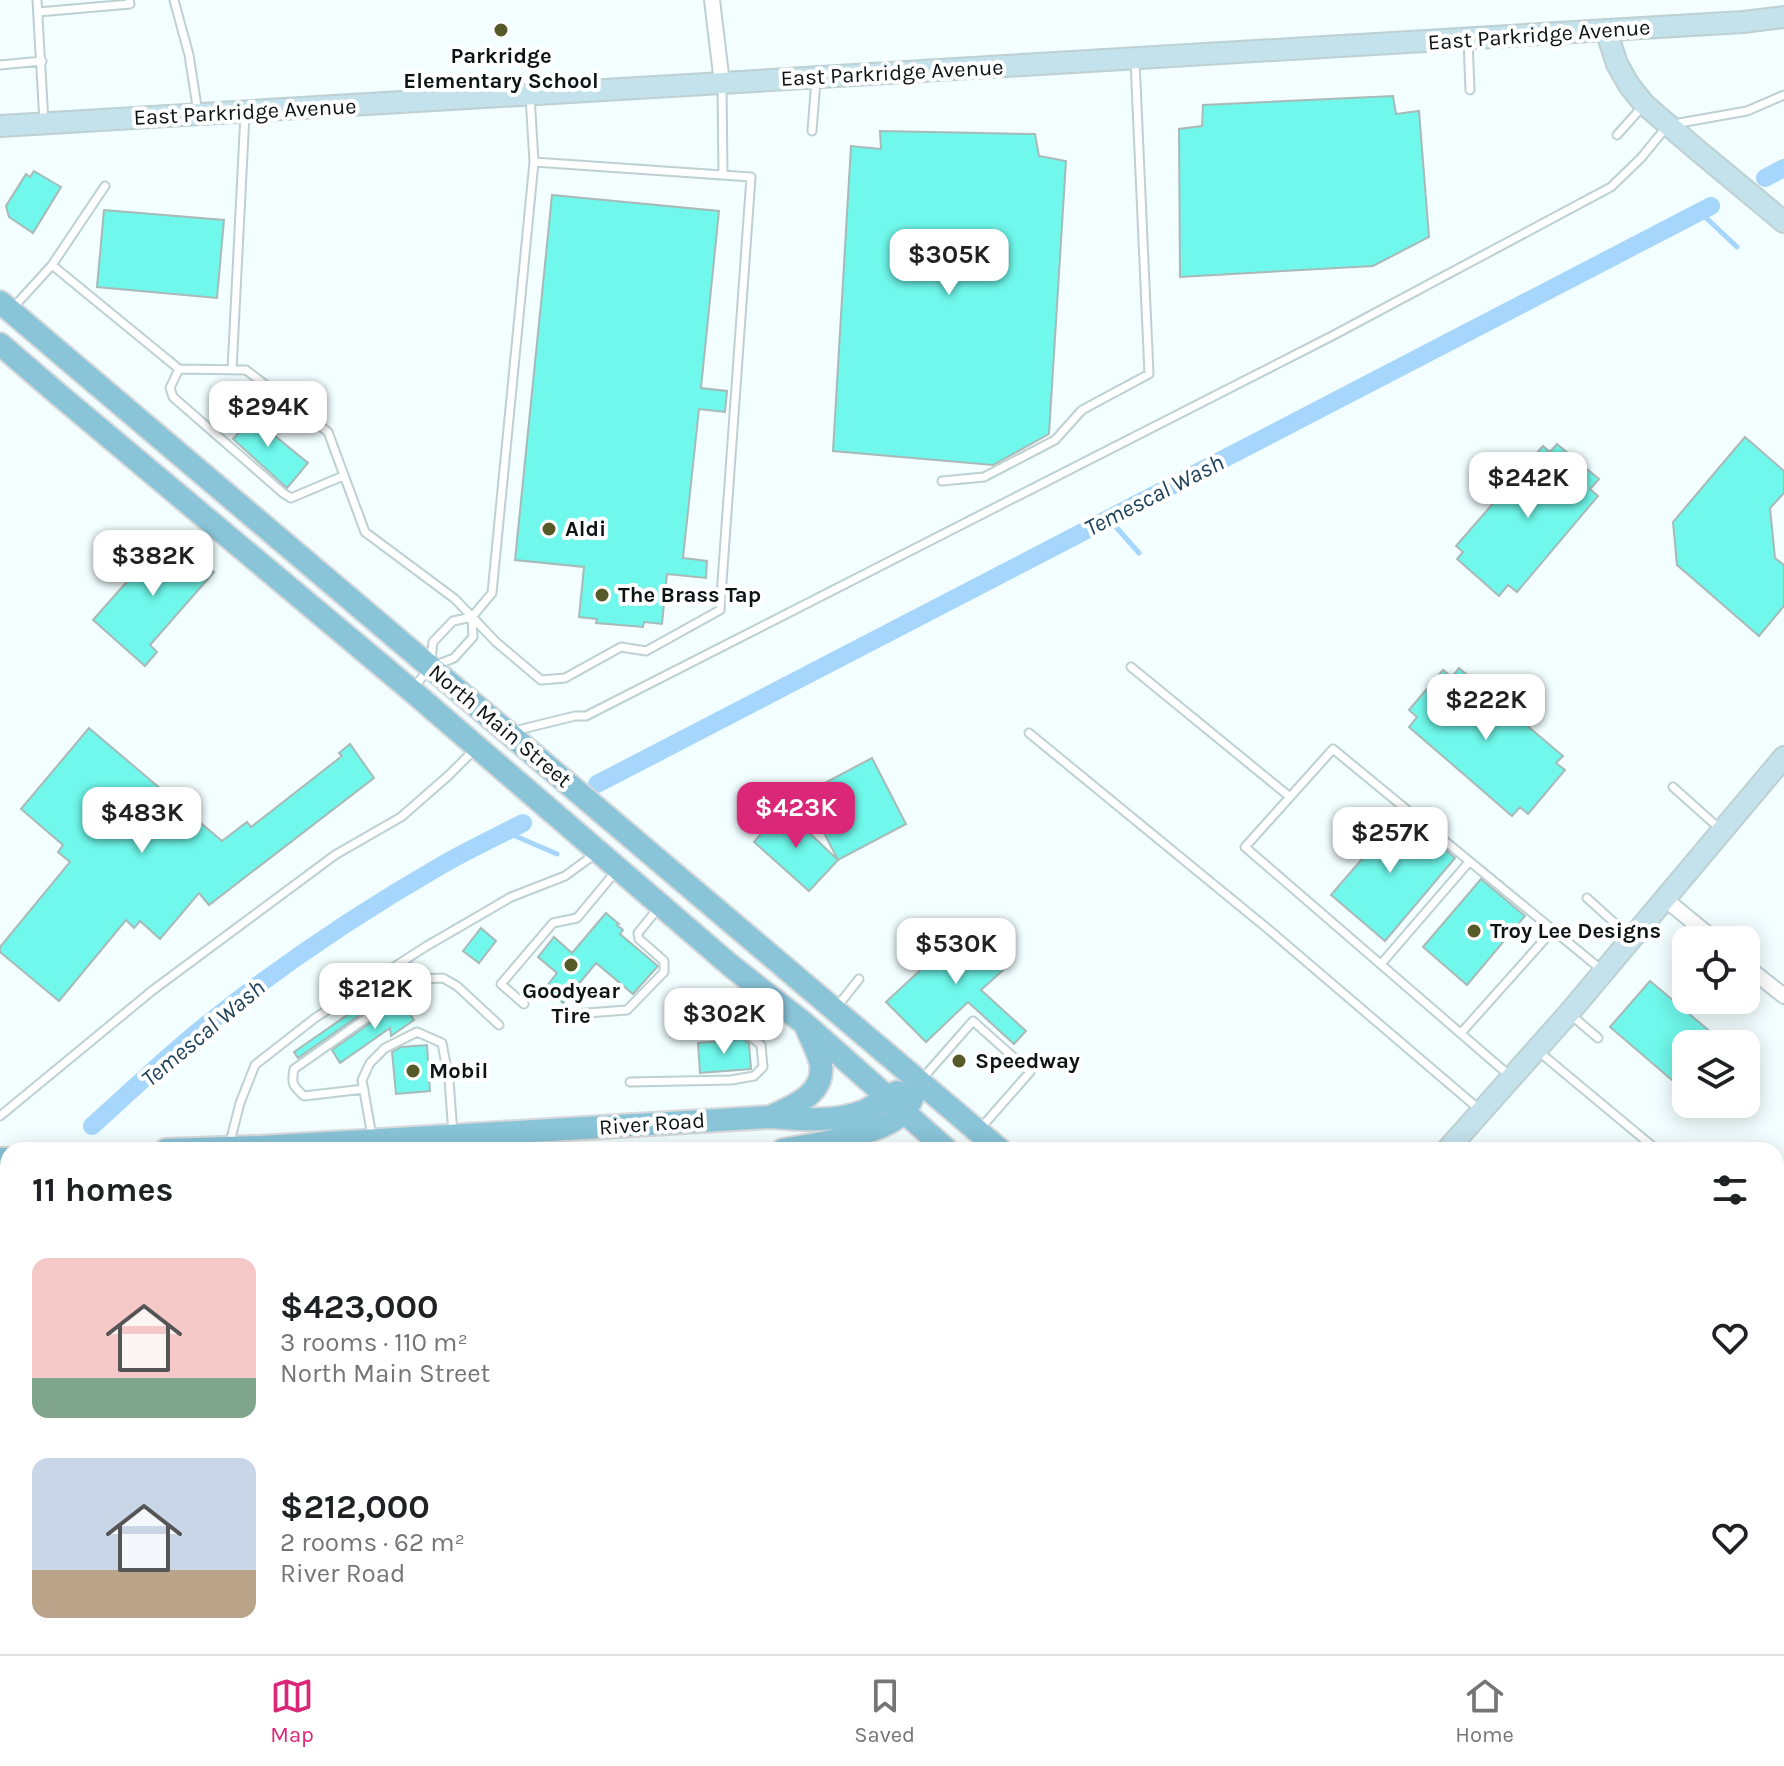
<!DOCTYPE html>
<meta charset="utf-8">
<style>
body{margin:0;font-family:Karla,sans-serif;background:#f2f2f2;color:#202124;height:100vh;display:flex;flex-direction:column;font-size:30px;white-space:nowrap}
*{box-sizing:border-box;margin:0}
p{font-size:26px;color:#757577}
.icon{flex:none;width:44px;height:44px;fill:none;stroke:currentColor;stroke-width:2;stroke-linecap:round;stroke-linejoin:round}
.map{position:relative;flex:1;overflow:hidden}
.details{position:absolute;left:0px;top:1142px;width:1784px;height:512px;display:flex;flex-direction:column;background:#fff;border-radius:24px 24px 0 0;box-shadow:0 4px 20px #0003}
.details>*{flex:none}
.controls{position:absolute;left:1672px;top:926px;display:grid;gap:16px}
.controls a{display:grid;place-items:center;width:88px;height:88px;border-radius:16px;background:#fff;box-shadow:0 4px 20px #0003;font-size:40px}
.price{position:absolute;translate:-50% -68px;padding:0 18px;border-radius:16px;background:#fff;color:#222;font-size:26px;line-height:52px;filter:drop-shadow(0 2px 4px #0008)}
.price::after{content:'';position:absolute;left:50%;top:48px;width:24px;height:18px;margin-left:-12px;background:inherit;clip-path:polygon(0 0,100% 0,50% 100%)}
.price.current{background:#db2777;color:#fff}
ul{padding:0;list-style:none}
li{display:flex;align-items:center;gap:24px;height:200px;padding:0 32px}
li span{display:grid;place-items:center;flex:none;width:224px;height:160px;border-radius:16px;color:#555}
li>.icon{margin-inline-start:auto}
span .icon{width:96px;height:96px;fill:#fffc;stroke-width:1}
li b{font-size:34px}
h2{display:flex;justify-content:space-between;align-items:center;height:96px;padding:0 32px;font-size:34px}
.tabs{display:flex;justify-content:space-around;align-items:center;height:112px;border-top:2px solid #e0e0e0;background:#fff;font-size:22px;color:#757577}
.tabs a{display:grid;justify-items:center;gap:4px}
.tabs .current{color:#db2777}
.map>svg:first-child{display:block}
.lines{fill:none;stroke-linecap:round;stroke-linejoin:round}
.stream{stroke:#a6d6fc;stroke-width:5}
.canal{stroke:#a6d6fc;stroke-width:18}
.building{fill:#6ff8eb;stroke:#a8bab8;stroke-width:2}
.lane-casing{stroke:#bdd0d2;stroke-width:11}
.street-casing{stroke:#bdd0d2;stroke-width:18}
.secondary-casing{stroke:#bdd0d2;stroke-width:24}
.primary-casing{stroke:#d8d9da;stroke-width:26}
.lane{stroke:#fff;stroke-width:7}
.street{stroke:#fff;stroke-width:14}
.secondary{stroke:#c4e2ec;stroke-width:20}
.primary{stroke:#89c4d8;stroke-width:22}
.poi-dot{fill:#565a28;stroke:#fff;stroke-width:3}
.labels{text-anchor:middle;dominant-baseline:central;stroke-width:8;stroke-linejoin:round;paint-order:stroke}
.street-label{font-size:22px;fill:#0d1415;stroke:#fff}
.poi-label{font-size:22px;font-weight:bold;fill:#0d1415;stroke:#fff;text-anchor:start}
.water-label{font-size:24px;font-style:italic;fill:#1f435c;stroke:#fff}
</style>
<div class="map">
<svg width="1784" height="1654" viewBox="0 0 1784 1654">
<rect width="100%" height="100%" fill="#f2feff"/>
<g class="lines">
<path class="stream" d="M 1782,169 L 1784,171
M 1700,212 L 1737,247
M 1109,519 L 1139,553
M 506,832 L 557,854
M 0,1232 L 8,1232"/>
<path class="canal" d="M 1765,178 L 1784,168
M 597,784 L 1711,206
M 92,1126 C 130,1092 166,1057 206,1025 C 280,966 360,912 442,865 C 468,850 496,837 523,823"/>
</g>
<path class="building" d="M 1393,96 L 1396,114 L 1419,111 L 1429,237 L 1373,266 L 1180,277 L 1179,129 L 1202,126 L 1203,105 Z
M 880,131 L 1035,134 L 1039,156 L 1066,161 L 1049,434 L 993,465 L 833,451 L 851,146 L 881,149 Z
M 34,171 L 61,187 L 33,233 L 9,217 L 6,206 L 26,174 L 30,177 Z
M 552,195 L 719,211 L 701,388 L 727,391 L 725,412 L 699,409 L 683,558 L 707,561 L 706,578 L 667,574 L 662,624 L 644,622 L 643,627 L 596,623 L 597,619 L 579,617 L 584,567 L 515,560 Z
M 104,210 L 224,220 L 217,298 L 97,287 Z
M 241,408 L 308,463 L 287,488 L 233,439 L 243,428 L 232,419 Z
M 1745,437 L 1784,471 L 1784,493 L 1770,508 L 1775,558 L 1784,565 L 1784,606 L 1759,636 L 1677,565 L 1673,522 Z
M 1557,444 L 1599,479 L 1590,489 L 1598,496 L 1517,592 L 1508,585 L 1499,596 L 1457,559 L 1463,552 L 1456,546 L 1543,446 L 1550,452 Z
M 170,533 L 214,572 L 150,645 L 157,652 L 145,666 L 93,620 Z
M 1459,668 L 1563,756 L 1556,763 L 1565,770 L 1528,814 L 1520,807 L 1512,816 L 1409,727 L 1417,717 L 1409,710 L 1443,670 L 1452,677 Z
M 89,728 L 222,841 L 247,822 L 251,827 L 342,756 L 339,753 L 350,744 L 374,778 L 209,905 L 199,893 L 160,939 L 140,921 L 134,928 L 126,920 L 59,1001 L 0,952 L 0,947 L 70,862 L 58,852 L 63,845 L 21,809 Z
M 872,758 L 906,824 L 838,860 L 804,794 Z
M 783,808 L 838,860 L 809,891 L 754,842 Z
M 1361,820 L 1389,844 L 1410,820 L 1455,858 L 1385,941 L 1331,895 L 1362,859 L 1342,841 Z
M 1481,879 L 1525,916 L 1467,985 L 1423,947 Z
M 606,913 L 619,924 L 617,925 L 623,930 L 620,934 L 658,966 L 633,994 L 596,963 L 563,1003 L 545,988 L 557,973 L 538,957 L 554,937 L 572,953 Z
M 974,920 L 1011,963 L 981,990 L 1026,1031 L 1014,1044 L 968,1002 L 926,1042 L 886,1002 Z
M 481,928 L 496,941 L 479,963 L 463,951 Z
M 402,977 L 406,983 L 298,1058 L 294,1052 Z
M 1650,981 L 1725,1044 L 1686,1044 L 1686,1092 L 1610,1027 Z
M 401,1001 L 414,1020 L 391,1036 L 390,1028 L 340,1063 L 332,1050 Z
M 744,1039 L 749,1044 L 751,1069 L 700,1073 L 698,1043 Z
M 427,1045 L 430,1091 L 396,1094 L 392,1052 L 401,1047 Z"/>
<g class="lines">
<g class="lane-casing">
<path id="lane" d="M 37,0 L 44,122
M 174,0 L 189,55 L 198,113
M 38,12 L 130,4 L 129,0
M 1468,40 L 1470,90
M 0,65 L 42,61
M 722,85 L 723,175
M 812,131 L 816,80
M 1617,135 L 1643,106
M 52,265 L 179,369 L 246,370 L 328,432 L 365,532 L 455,599 L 496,642 L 541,680 L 565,678 L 621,647 L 646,651 L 720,610 L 751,177 L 534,162
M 12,309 L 52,265 L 105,186
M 179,369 L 170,388 L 173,397 L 283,493 L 291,498 L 343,476
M 232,370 L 245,114
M 942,481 L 984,477 L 1055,440 L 1082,410 L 1149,374 L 1135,61
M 436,665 L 454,658 L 473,637 L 472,617
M 1131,667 L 1290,797
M 413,689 L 430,667 L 433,642 L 453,621 L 472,617 L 492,593 L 534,162 L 530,96
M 514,731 L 575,716 L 586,716 L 1332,336 L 1611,187 L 1641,158 L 1668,125 L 1747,111 L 1784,95
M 1029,733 L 1268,929 L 1480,1110
M 1673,787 L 1720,829
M 1587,898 L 1630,937
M 1381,964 L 1469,862
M 524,1004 L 501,984 L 553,923 L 577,918 L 617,870
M 836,1008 L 859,979
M 574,1014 L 627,1010 L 664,972 L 664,961 L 639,939 L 638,933 L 659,907
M 1570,1014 L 1598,1038
M 1461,1033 L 1552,931
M 1538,1051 L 1657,1150
M 1510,1076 L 1245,847 L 1333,749 L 1603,971
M 922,1079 L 973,1021 L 1030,1072 L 979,1130
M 630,1082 L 731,1080 L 754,1076 L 763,1067 L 761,1045 L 701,996
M 364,1089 L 304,1096 C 293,1086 291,1084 294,1069 L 422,979 L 443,978 L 457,986 L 499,1025
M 0,1116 L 153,990 L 335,855 L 401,817 L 448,776 L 475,749
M 372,1136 L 362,1080 L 370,1063 L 385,1048 L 417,1032 L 442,1043 L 449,1080 L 453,1134
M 229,1146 L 240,1103 L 255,1065 L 315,1018 L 425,947 L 511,897 L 565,876 L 595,854
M 1776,1248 L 1784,1254
M 0,1305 L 8,1297
M 8,1352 L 6,1354 L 8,1450
M 1784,1520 L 1779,1526 L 1784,1537
M 1776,1553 L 1784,1544
M 343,1646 L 343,1654
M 1317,1646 L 1327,1654
M 1384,1646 L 1393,1654
M 1669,1646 L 1679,1654
M 283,1654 L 283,1646
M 378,1654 L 382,1646
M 486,1654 L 490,1646
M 681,1654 L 684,1646
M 1450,1654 L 1457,1646
M 1489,1654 L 1496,1646
M 1614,1654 L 1622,1646
M 1689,1654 L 1696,1646"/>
</g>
<g class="street-casing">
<path id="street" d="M 712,0 L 722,83
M 1665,899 L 1715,940
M 1746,966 L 1784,996"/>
</g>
<g class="secondary-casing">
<path id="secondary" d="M 1606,30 L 1617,64 L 1629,85 L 1644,104 L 1696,149 L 1784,222
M 0,126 L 1743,22 L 1784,17
M 1447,1150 L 1569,1013 L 1784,757
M 827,1654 L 833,1646"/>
</g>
<g class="primary-casing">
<path id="primary" d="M 0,302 L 1000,1150
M 0,344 L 58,394 L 412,691 L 730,965 L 805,1024 L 947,1150
M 770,1117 C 791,1107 824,1095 821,1066 C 820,1054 811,1040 807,1029
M 166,1150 L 260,1147 L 770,1117 C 802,1119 833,1123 864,1111 C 875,1106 885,1098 897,1092
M 783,1150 C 816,1144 877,1136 902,1114 C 910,1107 915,1091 919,1081
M 0,1159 L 8,1159
M 0,1201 L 8,1200
M 1533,1646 L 1543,1654
M 1583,1646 L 1593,1654"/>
</g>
<use href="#lane" class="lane"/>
<use href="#street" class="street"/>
<use href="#secondary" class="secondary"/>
<use href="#primary" class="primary"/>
</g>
<g class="poi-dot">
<circle cx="501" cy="30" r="8"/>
<circle cx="549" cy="529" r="8"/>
<circle cx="602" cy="595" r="8"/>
<circle cx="1474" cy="931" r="8"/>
<circle cx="571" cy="965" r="8"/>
<circle cx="959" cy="1061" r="8"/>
<circle cx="413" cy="1071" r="8"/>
</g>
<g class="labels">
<g class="street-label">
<text transform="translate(1539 35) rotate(-4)">East Parkridge Avenue</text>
<text transform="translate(892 73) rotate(-3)">East Parkridge Avenue</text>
<text transform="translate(245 112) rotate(-3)">East Parkridge Avenue</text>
<text transform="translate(500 726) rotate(40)">North Main Street</text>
<text transform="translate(652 1124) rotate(-4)">River Road</text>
</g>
<g class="poi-label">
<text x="501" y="56" text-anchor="middle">Parkridge<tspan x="501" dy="25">Elementary School</tspan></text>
<text x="565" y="529">Aldi</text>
<text x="618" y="595">The Brass Tap</text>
<text x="1490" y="931">Troy Lee Designs</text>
<text x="571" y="991" text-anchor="middle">Goodyear<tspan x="571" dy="25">Tire</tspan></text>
<text x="975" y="1061">Speedway</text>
<text x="429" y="1071">Mobil</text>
</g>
<g class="water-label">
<text transform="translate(1154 495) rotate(-27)">Temescal Wash</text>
<text transform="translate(203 1033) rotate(-40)">Temescal Wash</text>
</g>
</g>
</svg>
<div class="controls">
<a><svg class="icon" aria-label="locate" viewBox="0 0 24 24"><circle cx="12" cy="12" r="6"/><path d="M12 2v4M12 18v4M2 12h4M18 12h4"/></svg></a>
<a><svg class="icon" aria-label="layers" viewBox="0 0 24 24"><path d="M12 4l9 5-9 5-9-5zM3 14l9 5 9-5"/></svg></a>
</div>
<b class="price" style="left:949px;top:297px">$305K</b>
<b class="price" style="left:268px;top:449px">$294K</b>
<b class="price" style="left:1528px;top:520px">$242K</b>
<b class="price" style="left:153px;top:598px">$382K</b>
<b class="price" style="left:1486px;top:742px">$222K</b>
<b class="price current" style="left:796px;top:850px">$423K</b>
<b class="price" style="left:142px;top:855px">$483K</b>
<b class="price" style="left:1390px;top:875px">$257K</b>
<b class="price" style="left:956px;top:986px">$530K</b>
<b class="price" style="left:375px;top:1031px">$212K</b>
<b class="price" style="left:724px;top:1056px">$302K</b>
<section class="details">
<h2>11 homes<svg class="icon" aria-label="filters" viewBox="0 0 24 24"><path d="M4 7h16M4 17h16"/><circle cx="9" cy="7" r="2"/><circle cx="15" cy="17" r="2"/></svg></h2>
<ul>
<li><span style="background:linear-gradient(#f6c9c9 75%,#7fa58c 0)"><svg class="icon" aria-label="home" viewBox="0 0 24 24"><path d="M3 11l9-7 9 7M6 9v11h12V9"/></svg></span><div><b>$423,000</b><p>3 rooms · 110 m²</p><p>North Main Street</p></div><svg class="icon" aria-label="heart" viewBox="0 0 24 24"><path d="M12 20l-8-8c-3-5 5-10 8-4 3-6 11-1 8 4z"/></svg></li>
<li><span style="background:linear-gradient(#c9d6e8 70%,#b9a48a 0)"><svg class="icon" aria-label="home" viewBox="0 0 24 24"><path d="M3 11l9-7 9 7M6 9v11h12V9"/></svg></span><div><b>$212,000</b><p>2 rooms · 62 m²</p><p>River Road</p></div><svg class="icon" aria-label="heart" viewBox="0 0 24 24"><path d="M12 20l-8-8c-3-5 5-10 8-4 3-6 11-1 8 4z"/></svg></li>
</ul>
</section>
</div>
<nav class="tabs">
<a class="current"><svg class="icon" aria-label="map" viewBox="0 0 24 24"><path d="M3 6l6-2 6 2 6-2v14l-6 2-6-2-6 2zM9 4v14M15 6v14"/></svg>Map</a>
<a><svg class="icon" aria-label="saved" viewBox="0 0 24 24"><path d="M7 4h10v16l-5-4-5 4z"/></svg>Saved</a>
<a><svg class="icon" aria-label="home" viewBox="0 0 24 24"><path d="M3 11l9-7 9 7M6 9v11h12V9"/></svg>Home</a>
</nav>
